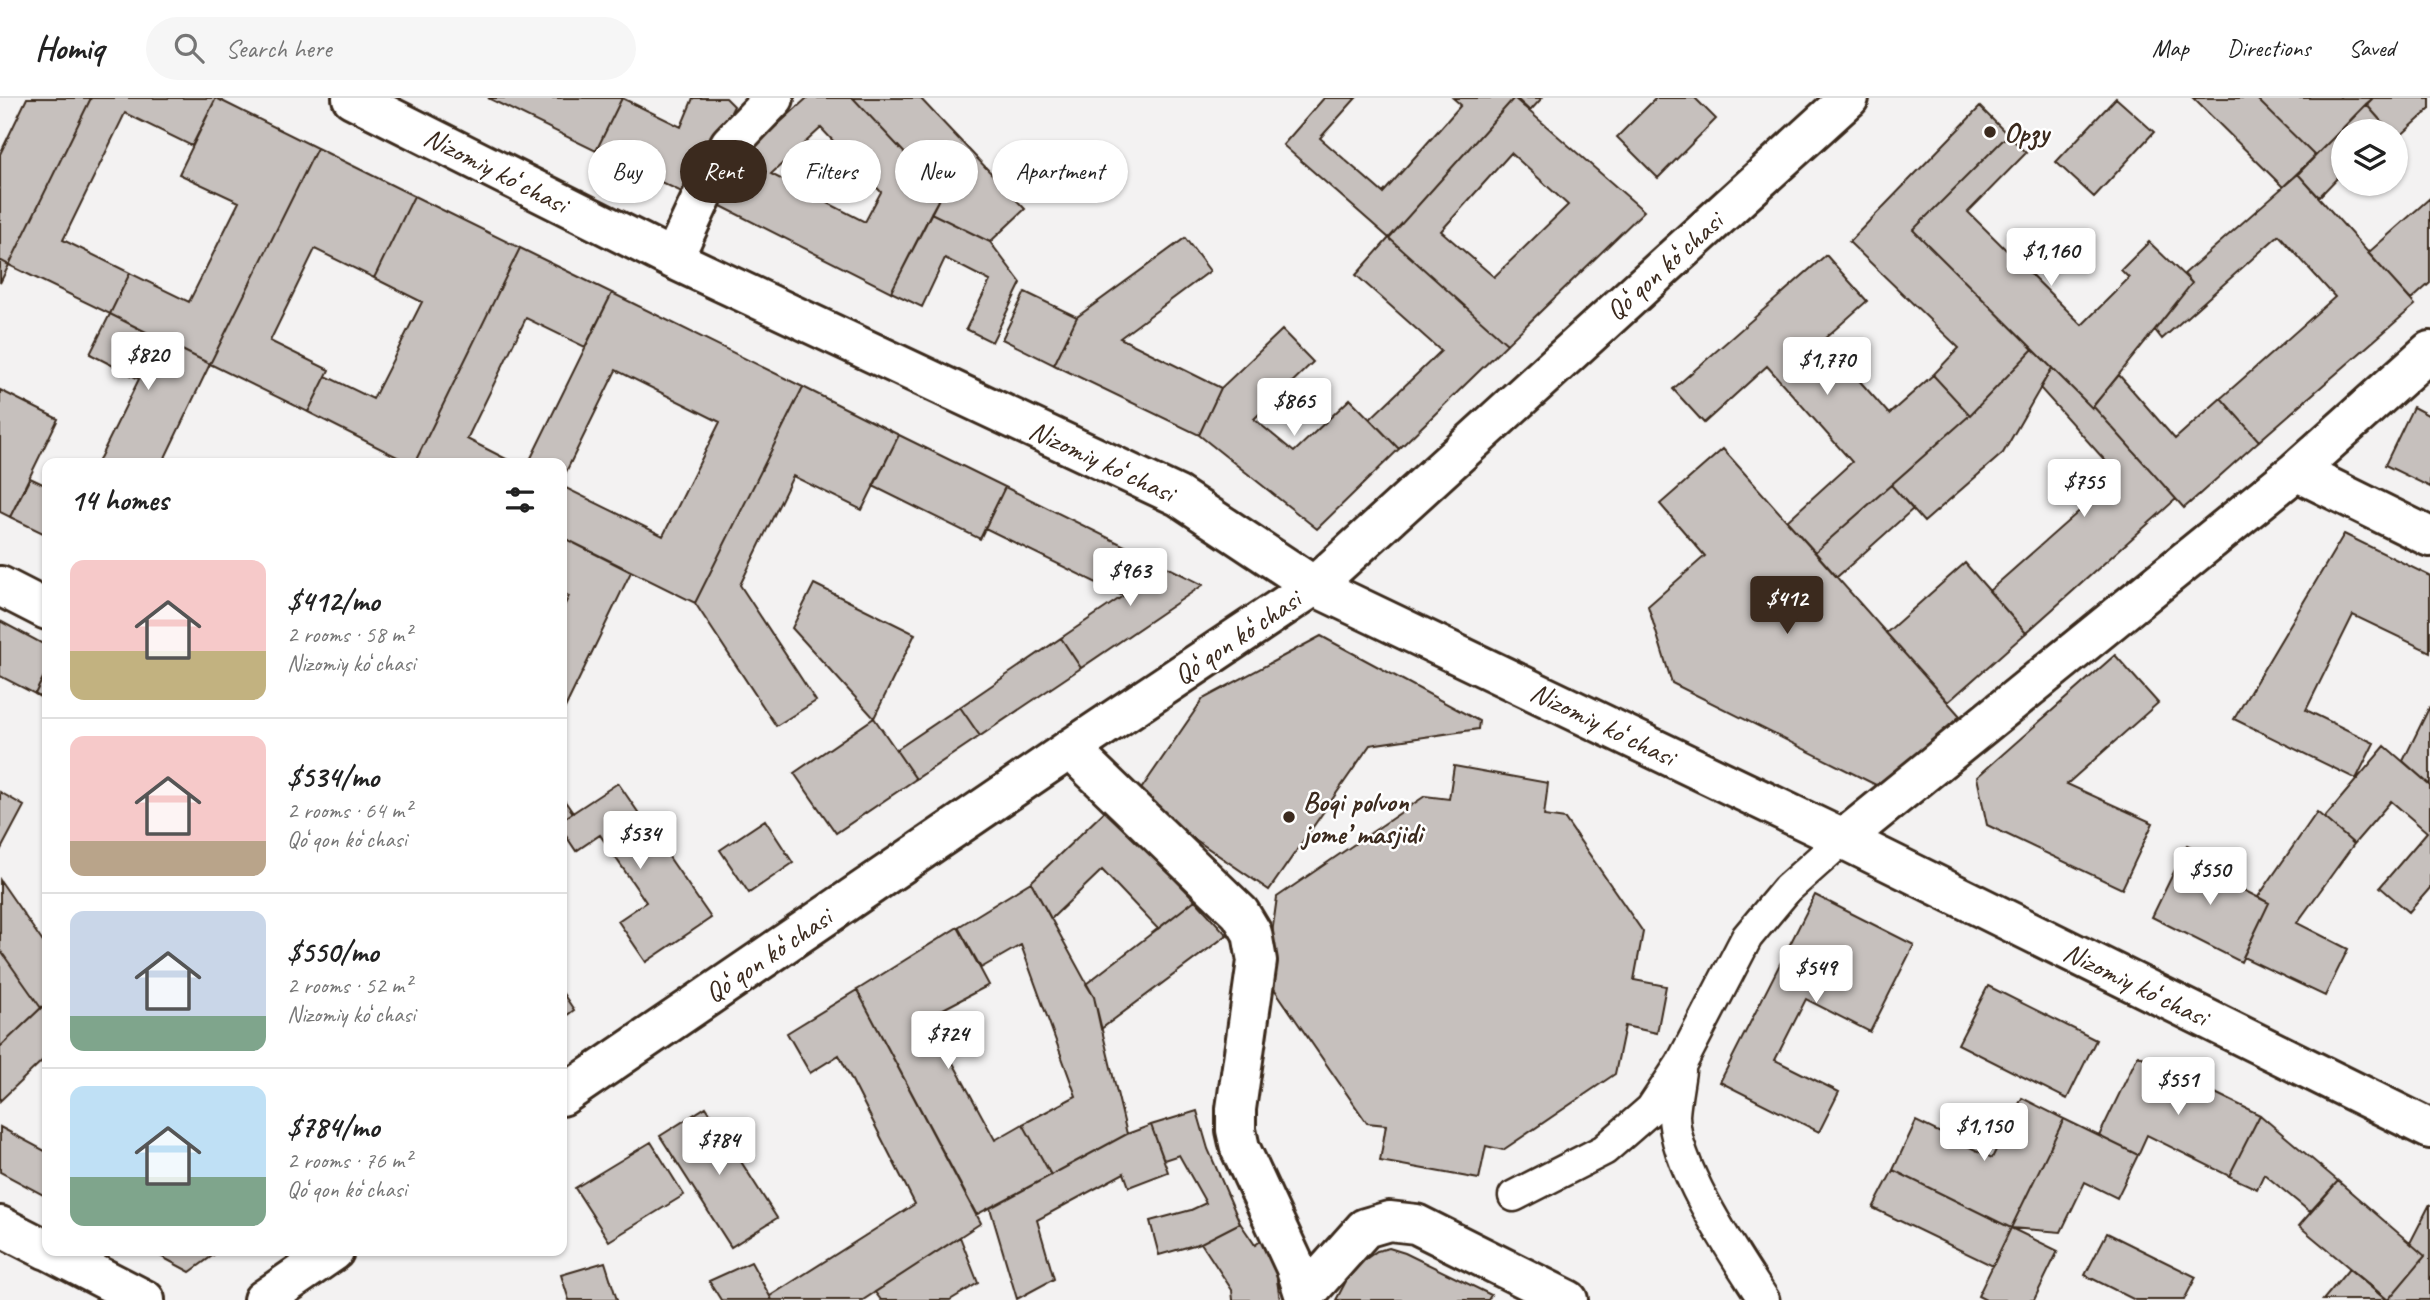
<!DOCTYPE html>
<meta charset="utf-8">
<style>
body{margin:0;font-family:Caveat,sans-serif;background:#f6f6f6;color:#222;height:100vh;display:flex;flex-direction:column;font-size:26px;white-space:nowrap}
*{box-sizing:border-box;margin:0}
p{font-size:23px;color:#767676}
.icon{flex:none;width:38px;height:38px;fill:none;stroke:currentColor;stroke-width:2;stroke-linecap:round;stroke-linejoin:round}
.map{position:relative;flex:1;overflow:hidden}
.side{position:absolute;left:42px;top:360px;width:525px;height:798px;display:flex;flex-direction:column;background:#fff;border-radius:14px;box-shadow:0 2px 5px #0004}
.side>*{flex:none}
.banner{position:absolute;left:588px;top:42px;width:665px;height:63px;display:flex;gap:14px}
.tools{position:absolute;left:2331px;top:21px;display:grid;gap:14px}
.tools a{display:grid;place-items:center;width:77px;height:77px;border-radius:50%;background:#fff;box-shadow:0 2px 5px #0004;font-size:35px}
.price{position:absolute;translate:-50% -60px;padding:0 16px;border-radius:7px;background:#fff;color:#222;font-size:23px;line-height:46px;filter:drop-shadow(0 2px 4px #0008)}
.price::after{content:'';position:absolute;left:50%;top:42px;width:21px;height:16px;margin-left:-10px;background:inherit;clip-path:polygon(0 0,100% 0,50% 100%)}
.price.selected{background:#3b2a1e;color:#fff}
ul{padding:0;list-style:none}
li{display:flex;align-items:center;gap:21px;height:175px;padding:0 28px}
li+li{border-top:2px solid #e0e0e0}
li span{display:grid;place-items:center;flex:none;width:196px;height:140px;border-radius:14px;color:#555}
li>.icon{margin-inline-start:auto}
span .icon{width:84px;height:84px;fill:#fffc;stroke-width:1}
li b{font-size:30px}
h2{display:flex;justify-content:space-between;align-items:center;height:84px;padding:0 28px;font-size:30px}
.tag{padding:0 24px;border-radius:32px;background:#fff;box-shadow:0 2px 5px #0004;font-size:24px;line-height:63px}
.tag.selected{background:#3b2a1e;color:#fff}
header{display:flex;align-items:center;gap:42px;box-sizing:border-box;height:98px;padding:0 35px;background:#fff;border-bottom:2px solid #e0e0e0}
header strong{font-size:33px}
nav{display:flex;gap:38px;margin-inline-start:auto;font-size:24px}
.search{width:490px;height:63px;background:#f6f6f6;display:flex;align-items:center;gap:18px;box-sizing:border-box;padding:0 24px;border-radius:38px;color:#767676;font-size:26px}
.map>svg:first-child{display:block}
.building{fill:#c6c0bd;stroke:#3b2a1e;stroke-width:2;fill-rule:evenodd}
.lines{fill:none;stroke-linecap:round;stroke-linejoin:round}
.service-casing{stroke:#3b2a1e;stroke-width:35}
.minor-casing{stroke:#3b2a1e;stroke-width:44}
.secondary-casing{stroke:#3b2a1e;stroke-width:44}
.service{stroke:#fff;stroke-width:30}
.minor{stroke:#fff;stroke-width:38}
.secondary{stroke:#fff;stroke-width:38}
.poi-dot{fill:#3b2a1e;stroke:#fff;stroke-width:2.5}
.labels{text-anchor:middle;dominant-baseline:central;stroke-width:5;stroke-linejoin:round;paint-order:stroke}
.poi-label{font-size:28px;font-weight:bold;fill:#3b2a1e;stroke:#fff;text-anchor:start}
.street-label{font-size:28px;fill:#3b2a1e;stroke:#fff}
</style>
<header>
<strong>Homiq</strong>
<div class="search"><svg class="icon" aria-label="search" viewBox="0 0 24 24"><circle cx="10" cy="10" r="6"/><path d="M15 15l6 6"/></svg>Search here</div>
<nav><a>Map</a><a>Directions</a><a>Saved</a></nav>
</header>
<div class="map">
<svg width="2430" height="1202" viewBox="0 0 2430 1202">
<rect width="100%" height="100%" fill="#f3f2f2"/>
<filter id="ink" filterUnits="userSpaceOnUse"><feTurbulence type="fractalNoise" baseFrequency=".0143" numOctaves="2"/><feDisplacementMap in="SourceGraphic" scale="14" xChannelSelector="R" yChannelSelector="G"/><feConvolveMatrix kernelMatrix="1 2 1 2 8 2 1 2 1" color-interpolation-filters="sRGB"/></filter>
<g filter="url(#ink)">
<path class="building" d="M 27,0 L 91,0 L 9,167 L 0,162 L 0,56 Z
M 91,0 L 216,0 L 192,48 L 125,15 L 63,142 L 130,175 L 110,216 L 9,167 Z
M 216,0 L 317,50 L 210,266 L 110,216 L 130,175 L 189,204 L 239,104 L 179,76 Z
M 488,0 L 622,0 L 596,53 Z
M 622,0 L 681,29 L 693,0 L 726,0 L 734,8 L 690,98 L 596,53 Z
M 807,0 L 853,0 L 942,95 L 891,194 L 717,106 L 740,61 ZM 821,30 L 881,94 L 865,124 L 771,76 Z
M 853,0 L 920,0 L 1025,111 L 990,144 L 931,115 L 942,95 Z
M 1324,0 L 1356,0 L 1320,40 L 1383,95 L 1461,7 L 1453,0 L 1514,0 L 1389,140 L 1283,47 Z
M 1514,0 L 1644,113 L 1507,246 L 1389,140 ZM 1511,55 L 1568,107 L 1494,179 L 1441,133 Z
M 1516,0 L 1542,0 L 1530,13 Z
M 1656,0 L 1695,0 L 1716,21 L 1658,80 L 1617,39 Z
M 2116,0 L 2154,34 L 2094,99 L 2056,64 Z
M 2193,0 L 2256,0 L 2315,58 L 2283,89 Z
M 2256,0 L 2373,0 L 2315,58 Z
M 2373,0 L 2430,0 L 2430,11 L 2397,41 L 2396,33 L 2390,33 L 2366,6 Z
M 2366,6 L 2387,30 L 2384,33 L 2343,33 L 2343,74 L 2319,99 L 2298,76 Z
M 1980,9 L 2008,37 L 1913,132 L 2033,251 L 1970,317 L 1933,277 L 1959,250 L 1849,144 Z
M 2008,37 L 2026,55 L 1968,114 L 2082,227 L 2129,180 L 2121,172 L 2149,144 L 2192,185 L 2092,310 L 1913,132 Z
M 317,50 L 414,98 L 374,180 L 315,151 L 270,243 L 329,272 L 308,314 L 210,266 Z
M 2298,76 L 2415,207 L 2259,343 L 2221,300 L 2335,199 L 2279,137 L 2162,241 L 2155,232 L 2192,185 L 2184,176 Z
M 414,98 L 520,150 L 414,366 L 411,366 L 308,314 L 326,278 L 373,301 L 422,204 L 374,180 Z
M 2430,100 L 2430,185 L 2411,202 L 2368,155 Z
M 931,115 L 990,144 L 1021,185 L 992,244 L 966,231 L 990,183 L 945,160 L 922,209 L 891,194 Z
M 1185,140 L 1210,173 L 1120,240 L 1221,290 L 1199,337 L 1054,267 L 1077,219 Z
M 1389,140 L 1507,246 L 1399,351 L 1370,321 L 1441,253 L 1356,177 Z
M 520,150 L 612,195 L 585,249 L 526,220 L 467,341 L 516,366 L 414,366 Z
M 1826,157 L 1867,203 L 1823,242 L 1889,316 L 1933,277 L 1970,317 L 1815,454 L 1787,423 L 1852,364 L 1767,268 L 1704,325 L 1673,291 Z
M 0,162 L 9,167 L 0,185 Z
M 1025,194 L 1077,219 L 1054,267 L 1002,241 Z
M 612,195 L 803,289 L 695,505 L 562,439 L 562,388 L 663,438 L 720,324 L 616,272 L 562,382 L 562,366 L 528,366 Z
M 110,216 L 210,266 L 162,366 L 97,366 L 139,281 L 90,256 Z
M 1282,232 L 1313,264 L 1254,321 L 1294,354 L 1350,301 L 1399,351 L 1317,431 L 1199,337 L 1221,290 Z
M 2033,251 L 2052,270 L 2003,355 L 1924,424 L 1891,387 L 1970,317 Z
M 2052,270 L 2092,310 L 2093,308 L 2176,401 L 2026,535 L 1989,493 L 2119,378 L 2040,290 Z
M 2119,277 L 2175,341 L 2221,300 L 2259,343 L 2184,410 L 2093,308 Z
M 803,289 L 899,337 L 862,412 L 793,378 L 740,487 L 816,603 L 776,628 L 695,505 Z
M 0,292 L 58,321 L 10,419 L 0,414 Z
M 2413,309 L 2430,318 L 2430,389 L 2385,367 Z
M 899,337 L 1005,389 L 980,441 L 873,388 Z
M 1723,351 L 1960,618 L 1880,689 L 1672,585 L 1648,508 L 1705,458 L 1660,406 Z
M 30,380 L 47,388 L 47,437 L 10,419 Z
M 1891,387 L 1913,411 L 1837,479 L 1815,454 Z
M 1005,389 L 1137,454 L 1117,495 L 985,430 Z
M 2344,436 L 2430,478 L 2430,554 L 2353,517 L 2306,612 L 2374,645 L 2356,681 L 2234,621 Z
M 562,439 L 631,474 L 562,616 L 562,512 L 569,498 L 562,495 Z
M 1137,454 L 1203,487 L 1081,570 L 1061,540 L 1123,498 L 1117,495 Z
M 1965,465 L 2026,535 L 1948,604 L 1886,535 Z
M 814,486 L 915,536 L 874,620 L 792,530 Z
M 0,523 L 47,548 L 47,572 L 35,596 L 0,578 Z
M 1321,538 L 1479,623 L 1478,631 L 1370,647 L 1269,792 L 1135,700 L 1203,601 Z
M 1061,540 L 1081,570 L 980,638 L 960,609 Z
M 2115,557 L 2158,605 L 2067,686 L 2153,725 L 2122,791 L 1987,727 L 1977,679 Z
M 47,572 L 47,603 L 35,596 Z
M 2430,608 L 2430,687 L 2403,663 Z
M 960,609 L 980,638 L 916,681 L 896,652 Z
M 874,620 L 916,681 L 836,735 L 794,675 Z
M 2385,648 L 2430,687 L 2430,790 L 2409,814 L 2380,789 L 2427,734 L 2391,703 L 2354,746 L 2324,720 Z
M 1454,668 L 1548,685 L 1544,718 L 1565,721 L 1643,834 L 1634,882 L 1666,888 L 1657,935 L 1625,928 L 1615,976 L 1503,1052 L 1486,1048 L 1479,1081 L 1380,1063 L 1386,1027 L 1367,1025 L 1266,879 L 1277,799 L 1425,698 L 1449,701 Z
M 618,685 L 711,820 L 646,864 L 618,823 L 646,804 L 600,737 L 576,753 L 562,732 L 562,722 Z
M 0,694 L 24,708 L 0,753 Z
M 562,699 L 573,715 L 562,722 Z
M 1107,711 L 1195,802 L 1158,831 L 1102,772 L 1051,821 L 1031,784 Z
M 2317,714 L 2354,746 L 2297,825 L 2348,851 L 2325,898 L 2243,859 L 2269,805 L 2258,799 Z
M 765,722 L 793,765 L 749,795 L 720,752 Z
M 2187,747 L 2213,759 L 2206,773 L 2269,805 L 2241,864 L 2152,819 Z
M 0,782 L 47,850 L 47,904 L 41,910 L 0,852 Z
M 1031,784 L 1094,899 L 1127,1036 L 1051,1077 L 1023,1026 L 1076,998 L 1021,847 L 981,870 L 958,829 Z
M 1815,797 L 1914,847 L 1870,934 L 1806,901 L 1775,962 L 1839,994 L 1819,1034 L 1720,984 Z
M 1195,802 L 1227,837 L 1101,931 L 1094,899 L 1086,886 Z
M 958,829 L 989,887 L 928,919 L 995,1042 L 1023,1026 L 1051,1077 L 976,1117 L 857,892 Z
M 0,852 L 41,910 L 0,949 Z
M 1988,888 L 2096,942 L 2067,1001 L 1958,946 Z
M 857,892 L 981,1125 L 863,1202 L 772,1202 L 770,1198 L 915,1106 L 839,957 L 810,975 L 787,935 Z
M 562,894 L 574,912 L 562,921 Z
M 47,904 L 47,958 L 0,1003 L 0,949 Z
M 2138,957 L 2260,1017 L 2229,1078 L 2147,1037 L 2138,1057 L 2099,1038 Z
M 2022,1000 L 2064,1021 L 2011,1130 L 1893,1072 L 1916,1023 L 1992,1060 Z
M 706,1009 L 777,1120 L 731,1149 L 660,1038 Z
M 1197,1013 L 1208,1051 L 1240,1125 L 1201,1145 L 1159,1157 L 1150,1123 L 1191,1112 L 1206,1105 L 1179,1057 L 1164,1062 L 1151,1027 Z
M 2260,1017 L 2338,1083 L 2310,1114 L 2264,1076 L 2257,1091 L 2229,1078 Z
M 2064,1021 L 2138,1057 L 2117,1100 L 2085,1084 L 2061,1134 L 2011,1130 Z
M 1151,1027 L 1168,1074 L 1129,1089 L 1124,1075 L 1037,1122 L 1054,1181 L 1017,1201 L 990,1110 L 1127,1036 Z
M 0,1029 L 47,1054 L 47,1094 L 45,1098 L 0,1074 Z
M 651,1044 L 684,1097 L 609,1143 L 575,1090 Z
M 1893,1072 L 2011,1130 L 1993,1168 L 1873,1110 Z
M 2338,1083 L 2425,1158 L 2388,1202 L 2299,1128 Z
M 2430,1106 L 2430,1202 L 2388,1202 L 2425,1158 L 2410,1145 Z
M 1240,1125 L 1255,1147 L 1262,1142 L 1284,1178 L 1277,1182 L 1280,1202 L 1233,1202 L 1232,1192 L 1201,1145 Z
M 2011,1130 L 2058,1153 L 2034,1202 L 1986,1202 L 1978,1198 Z
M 2107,1135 L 2196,1179 L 2184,1202 L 2135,1202 L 2085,1177 Z
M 960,1139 L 978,1185 L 950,1202 L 881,1202 L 875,1194 Z
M 1389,1150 L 1405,1155 L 1491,1197 L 1488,1202 L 1336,1202 L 1353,1170 L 1377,1153 Z
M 151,1153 L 219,1153 L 190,1174 Z
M 605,1164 L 617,1202 L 569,1202 L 561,1177 Z
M 751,1164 L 772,1202 L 721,1202 L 709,1183 Z
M 2349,1171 L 2386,1202 L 2323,1202 Z"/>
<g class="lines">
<g class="service-casing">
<path id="service" d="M 1680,973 C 1678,988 1675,1003 1674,1017 C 1674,1068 1736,1159 1764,1202
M 1514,1098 L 1604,1052 L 1651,1011 L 1681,966 L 1747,839 L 1787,791 L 1843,741"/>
</g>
<g class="minor-casing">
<path id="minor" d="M 352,0 L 673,161 L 1178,398 L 1314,488 L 1843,741 L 2430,1031
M 673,161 L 709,84 L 730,46 L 774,0
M 2296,373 L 2430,439
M 0,488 L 47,512
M 1070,651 L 1240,815 L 1252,835 L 1257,863 L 1236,1011 L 1236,1032 L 1240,1050 L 1295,1168 L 1306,1202
M 1843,741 L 2296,373 L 2430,253
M 0,1128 L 47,1152
M 50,1153 L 145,1202
M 1306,1196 L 1365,1130 L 1389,1123 L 1416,1126 L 1568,1202"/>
</g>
<g class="secondary-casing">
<path id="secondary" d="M 562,998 L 1070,651 L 1314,488 L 1849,0
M 263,1202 L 334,1153"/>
</g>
<use href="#service" class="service"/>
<use href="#minor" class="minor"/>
<use href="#secondary" class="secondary"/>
</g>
</g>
<g class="poi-dot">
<circle cx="1990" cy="34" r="7"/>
<circle cx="1289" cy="719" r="7"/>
</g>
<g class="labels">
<g class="poi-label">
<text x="2004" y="34">Орзу</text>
<text x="1303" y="703">Boqi polvon<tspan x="1303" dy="32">jome’ masjidi</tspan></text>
</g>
<g class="street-label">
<text transform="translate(496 72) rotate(27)">Nizomiy koʻchasi</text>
<text transform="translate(1664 168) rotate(-42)">Qoʻqon koʻchasi</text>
<text transform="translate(1102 363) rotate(25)">Nizomiy koʻchasi</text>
<text transform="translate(1237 539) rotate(-34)">Qoʻqon koʻchasi</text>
<text transform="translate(1603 626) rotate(26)">Nizomiy koʻchasi</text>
<text transform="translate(768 857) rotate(-34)">Qoʻqon koʻchasi</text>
<text transform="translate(2136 886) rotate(26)">Nizomiy koʻchasi</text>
</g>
</g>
</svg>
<div class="tools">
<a><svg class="icon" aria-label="layers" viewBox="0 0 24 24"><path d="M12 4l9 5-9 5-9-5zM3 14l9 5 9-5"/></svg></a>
</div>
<b class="price" style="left:2051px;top:190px">$1,160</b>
<b class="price" style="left:148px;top:294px">$820</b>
<b class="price" style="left:1827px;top:299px">$1,770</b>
<b class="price" style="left:1294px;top:340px">$865</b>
<b class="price" style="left:2084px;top:421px">$755</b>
<b class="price" style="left:1130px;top:510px">$963</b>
<b class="price selected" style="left:1787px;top:538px">$412</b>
<b class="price" style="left:640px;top:773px">$534</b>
<b class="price" style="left:2210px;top:809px">$550</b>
<b class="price" style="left:1816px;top:907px">$549</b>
<b class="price" style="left:948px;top:973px">$724</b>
<b class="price" style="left:2178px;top:1019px">$551</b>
<b class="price" style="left:1984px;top:1065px">$1,150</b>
<b class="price" style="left:719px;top:1079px">$784</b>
<div class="banner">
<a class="tag">Buy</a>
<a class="tag selected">Rent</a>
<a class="tag">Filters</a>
<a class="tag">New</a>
<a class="tag">Apartment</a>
</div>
<section class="side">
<h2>14 homes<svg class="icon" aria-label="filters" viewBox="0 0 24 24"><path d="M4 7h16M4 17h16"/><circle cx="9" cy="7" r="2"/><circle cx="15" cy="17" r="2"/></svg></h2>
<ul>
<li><span style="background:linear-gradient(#f6c9c9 65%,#c2b280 0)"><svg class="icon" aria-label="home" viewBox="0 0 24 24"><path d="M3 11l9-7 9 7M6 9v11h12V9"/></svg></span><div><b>$412/mo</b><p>2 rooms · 58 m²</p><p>Nizomiy koʻchasi</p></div></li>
<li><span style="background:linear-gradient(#f6c9c9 75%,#b9a48a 0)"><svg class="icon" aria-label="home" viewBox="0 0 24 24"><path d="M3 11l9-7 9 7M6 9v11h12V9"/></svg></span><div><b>$534/mo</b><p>2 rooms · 64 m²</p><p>Qoʻqon koʻchasi</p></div></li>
<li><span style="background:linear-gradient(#c9d6e8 75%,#7fa58c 0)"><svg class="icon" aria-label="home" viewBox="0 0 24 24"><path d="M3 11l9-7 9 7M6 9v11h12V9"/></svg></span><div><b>$550/mo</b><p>2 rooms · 52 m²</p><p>Nizomiy koʻchasi</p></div></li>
<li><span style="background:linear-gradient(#bfe0f5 65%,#7fa58c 0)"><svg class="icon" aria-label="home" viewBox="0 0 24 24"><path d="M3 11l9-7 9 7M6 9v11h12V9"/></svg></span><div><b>$784/mo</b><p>2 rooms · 76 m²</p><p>Qoʻqon koʻchasi</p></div></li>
</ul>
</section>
</div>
